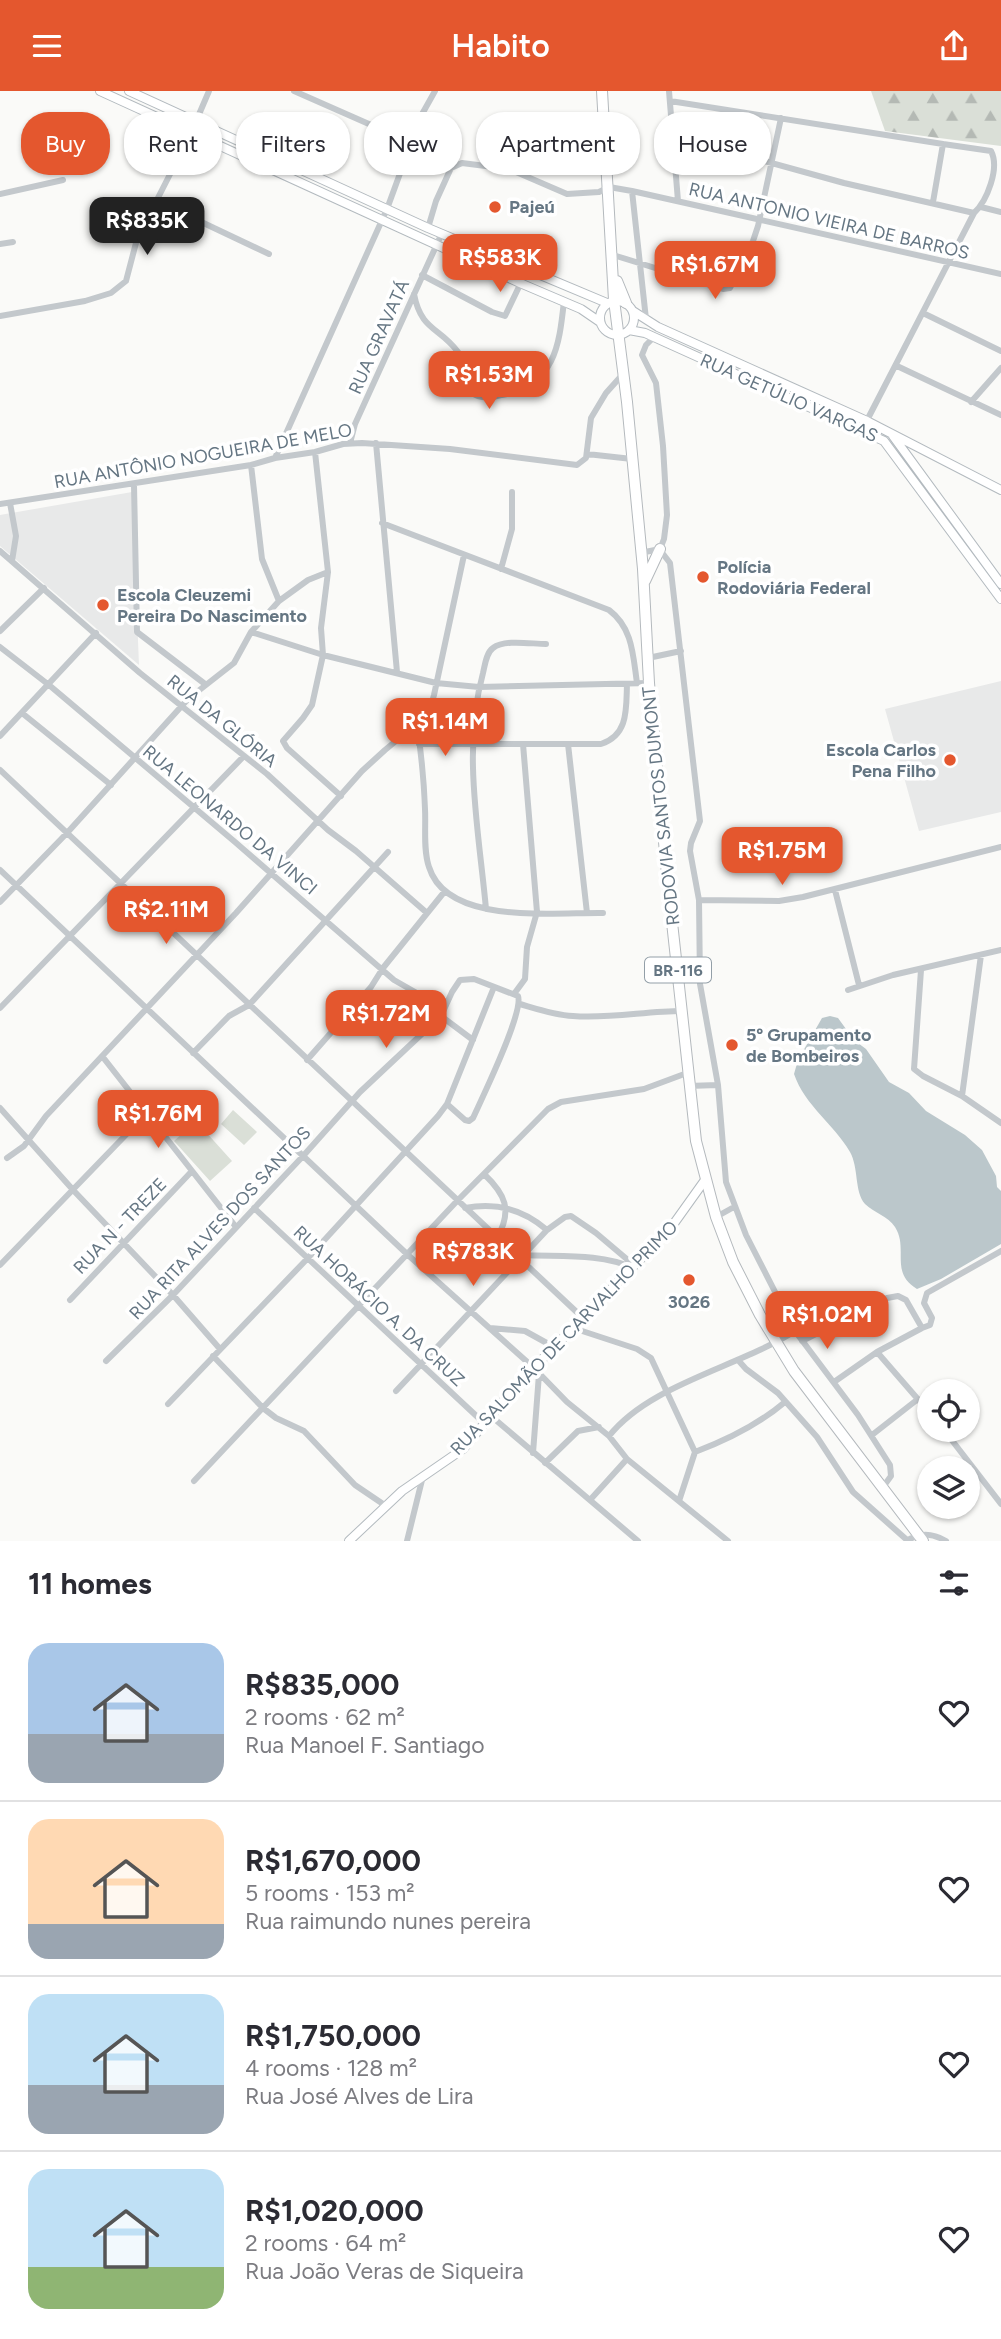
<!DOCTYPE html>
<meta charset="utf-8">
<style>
body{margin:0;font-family:Figtree,sans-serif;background:#f7f7f7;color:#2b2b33;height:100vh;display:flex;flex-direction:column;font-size:26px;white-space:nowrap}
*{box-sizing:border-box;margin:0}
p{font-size:23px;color:#7c7c81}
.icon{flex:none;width:38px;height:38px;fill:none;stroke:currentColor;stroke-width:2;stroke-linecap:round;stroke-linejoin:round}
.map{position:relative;height:1450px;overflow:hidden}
.sheet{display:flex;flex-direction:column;background:#fff;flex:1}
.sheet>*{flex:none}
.hud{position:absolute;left:21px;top:21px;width:959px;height:63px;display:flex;gap:14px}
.fabs{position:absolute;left:917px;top:1288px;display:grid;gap:14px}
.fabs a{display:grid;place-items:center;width:63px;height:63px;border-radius:50%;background:#fff;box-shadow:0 2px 5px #0004;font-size:35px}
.price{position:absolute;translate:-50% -60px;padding:0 16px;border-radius:14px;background:#e4572e;color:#fff;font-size:23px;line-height:46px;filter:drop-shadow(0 2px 4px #0008)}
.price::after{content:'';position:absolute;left:50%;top:42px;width:21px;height:16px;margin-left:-10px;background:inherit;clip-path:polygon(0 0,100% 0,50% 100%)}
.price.current{background:#222;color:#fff}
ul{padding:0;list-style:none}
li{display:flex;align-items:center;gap:21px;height:175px;padding:0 28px}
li+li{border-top:2px solid #e1e1e2}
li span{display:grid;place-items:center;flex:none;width:196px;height:140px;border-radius:21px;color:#555}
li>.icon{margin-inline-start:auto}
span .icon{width:84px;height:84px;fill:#fffc;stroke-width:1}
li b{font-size:30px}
h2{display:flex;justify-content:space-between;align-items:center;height:84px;padding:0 28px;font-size:30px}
.chip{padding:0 24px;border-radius:28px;background:#fff;box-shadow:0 2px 5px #0004;font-size:24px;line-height:63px}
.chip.current{background:#e4572e;color:#fff}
header{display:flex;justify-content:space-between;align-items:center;height:91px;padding:0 28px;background:#e4572e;color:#fff;font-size:32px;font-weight:600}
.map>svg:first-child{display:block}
.built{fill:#e8e9e9}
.forest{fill:url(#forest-firs)}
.pitch{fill:#dadfd7}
.water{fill:#bbc7cb}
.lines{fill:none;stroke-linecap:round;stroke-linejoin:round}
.secondary-casing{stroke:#b3babf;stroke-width:10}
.highway-casing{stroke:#b4b9bd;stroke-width:12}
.street{stroke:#c3c8cc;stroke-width:6}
.secondary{stroke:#fff;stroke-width:8}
.highway{stroke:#fff;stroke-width:10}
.poi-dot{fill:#e4572e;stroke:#fff;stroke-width:2.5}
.labels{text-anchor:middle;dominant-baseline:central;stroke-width:7;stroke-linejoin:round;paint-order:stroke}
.shield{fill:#fff;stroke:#939fa8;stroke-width:2}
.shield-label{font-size:16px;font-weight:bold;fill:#657683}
.poi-label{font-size:18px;font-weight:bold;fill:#657683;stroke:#fff;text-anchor:start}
.street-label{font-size:18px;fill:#657683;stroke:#fff}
</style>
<header><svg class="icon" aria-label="menu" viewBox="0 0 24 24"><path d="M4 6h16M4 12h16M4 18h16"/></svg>Habito<svg class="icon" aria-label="share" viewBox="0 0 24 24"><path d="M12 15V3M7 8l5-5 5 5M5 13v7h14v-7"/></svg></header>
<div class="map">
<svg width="1001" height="1450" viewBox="0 0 1001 1450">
<defs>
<pattern id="forest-firs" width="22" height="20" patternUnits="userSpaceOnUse" patternTransform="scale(1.75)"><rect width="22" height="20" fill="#dadfd7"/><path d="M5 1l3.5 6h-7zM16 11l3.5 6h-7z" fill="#b4b9b4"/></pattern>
</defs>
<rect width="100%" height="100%" fill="#fafaf8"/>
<path class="built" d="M 132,401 L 139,574 L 0,455 L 0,424 Z
M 1001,590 L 1001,721 L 919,740 L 885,618 Z"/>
<path class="forest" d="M 871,0 L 1001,0 L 1001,55 L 885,40 Z"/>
<path class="pitch" d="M 233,1019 L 257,1041 L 244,1054 L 221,1033 Z
M 196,1030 L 232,1070 L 210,1090 L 174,1050 Z"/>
<path class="water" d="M 830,925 L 838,927 L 854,949 L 866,958 L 889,991 L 909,1002 L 926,1020 L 965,1044 L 982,1059 L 996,1085 L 997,1096 L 1001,1100 L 1001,1153 L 941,1188 L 917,1198 C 889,1181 909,1158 895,1136 C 888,1125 874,1122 865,1113 C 854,1100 859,1077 850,1061 C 834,1033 805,1015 794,983 L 798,969 L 822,927 Z"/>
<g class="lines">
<g class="secondary-casing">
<path id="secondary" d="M 100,0 L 520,192 L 581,218 L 600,231
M 129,0 L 428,137 L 607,212
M600 227a17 17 0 1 1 34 0a17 17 0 1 1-34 0Z
M 633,220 L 658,236 L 867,330 L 1001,399
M 629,239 L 645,242 L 884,350 L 1001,508
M 893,345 L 1001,493
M 349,1450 L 402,1400 L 463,1358 L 516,1295 L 670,1138 L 705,1089"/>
</g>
<g class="highway-casing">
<path id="highway" d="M 602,0 L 614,209 L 627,311 L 643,478 L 649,592 L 669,804 L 696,1050 L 716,1126 L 733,1171 L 760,1224 L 794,1280 L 923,1450
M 617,190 L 626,212
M 645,490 L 660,458"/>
</g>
<path class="street" d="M 294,0 L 412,52
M 669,0 L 678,110
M 670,10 L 943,53 L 933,111
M 674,53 L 732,61 L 844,92 L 974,122
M 632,100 L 646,228
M 0,103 L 63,89
M 157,110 L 269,163
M 981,116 L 1001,121
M 428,137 L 436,110 L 451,77 L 462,72 L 509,78 L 567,103 L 599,101 L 609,96 L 632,100 L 1001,183
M 0,153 L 13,151
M 613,164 L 723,198 L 730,197 L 753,150 L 758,135 L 781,27
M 422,184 L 492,221 L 505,225 L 527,179
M 414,203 C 421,240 440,236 458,261 C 466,273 459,292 471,301 C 479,308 492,307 502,304 C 555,293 559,256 564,210
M 923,222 L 1001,260
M 0,225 L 85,210 L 111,202 L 126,190 L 137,148 L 191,42 L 209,0
M 897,275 L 1001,324
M 971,311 L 1001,277
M 862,339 L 974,122 C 987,110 1000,77 991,60 L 943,53
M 350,352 L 355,333 L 442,142
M 376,352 L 397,581
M 315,361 L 328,481 L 321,537 L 323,564 L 312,614 L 303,627 L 283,650 L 287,657 L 341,705
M 587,363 L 632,368
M 275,367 L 387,118 L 421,25 L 435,0
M 251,374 L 262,468 L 279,510
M 134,394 L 137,541 L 205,593
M 10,412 L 16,445 L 12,470
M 0,413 L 251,374 L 275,367 L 315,361 L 343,353 L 362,352 L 450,358 L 577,374 L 586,367 L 591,327 L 606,302 L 623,283
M 382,432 L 609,519 C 633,537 633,565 637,592
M 660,459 L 670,472 L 700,730 L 691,752 L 690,760 L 699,809 L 700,893 L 718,994 L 726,1091 L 746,1144 L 795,1240 L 858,1324 L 890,1374 L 891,1385 L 883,1396
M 0,460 L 140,582 L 267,683 L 328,739 L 356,760 L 427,822
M 640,462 L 660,458 L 664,448 L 667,424 L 663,355 L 656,292 L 642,264 L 646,254 L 654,246
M 501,478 L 512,438 L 512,401
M 0,540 L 44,497
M 251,541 L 323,564 L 436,592 L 479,596 L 649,592
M 0,556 L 49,594 L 235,751 L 394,889 L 422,905 L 447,911
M 648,567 L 681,560
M 22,622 L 111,694
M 417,633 C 421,661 424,689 425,718 C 426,736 423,759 429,776 C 447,835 556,821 603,822
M 0,645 L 96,542
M 419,653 L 601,653 C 629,644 626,617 627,593
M 568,653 L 587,822
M 0,679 L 583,1227
M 0,779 L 408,1164 L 534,1277 L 567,1311 L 609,1345 L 627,1368 L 728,1450
M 835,799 L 859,894
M 699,809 L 779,810 L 803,806 L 1001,756
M 0,811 L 67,742 L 188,608 L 234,572 L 251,541 L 279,510 L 308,489 L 328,481
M 486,818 C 479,741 462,658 483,582 C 485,574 486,562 493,557 C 505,548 531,553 546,553
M 921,879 L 914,978 L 923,985 L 962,1005 L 1001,1032
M 848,899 L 893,884 L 1001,859
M 514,903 L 525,888 L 527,856 L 537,821 L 523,653
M 520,913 C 537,918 554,924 573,925 C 609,928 646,920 682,920
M 0,917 L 244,665
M 441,925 L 473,949
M 193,962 L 229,925 L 249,914 L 388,761
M 102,965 L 236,1136
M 307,969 L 371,896 L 383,877 L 445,800
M 688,995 L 718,994
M 962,1005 L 981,864
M 0,1017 L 74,1100 L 173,1204 L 220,1258
M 7,1067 L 24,1055 L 46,1025 L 236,822 L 362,680 L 385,659 L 420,630 L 431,615 L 434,604 L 464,464
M 484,1083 C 505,1103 513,1119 497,1147
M 254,1117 L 485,1333
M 465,1117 C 496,1111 523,1118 547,1139 L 565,1126 L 571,1125 L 596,1142 L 635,1175
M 716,1126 L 734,1116
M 524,1164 C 558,1166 601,1162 633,1177
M 0,1174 L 147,1022
M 70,1209 L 192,1080
M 490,1237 L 525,1240 L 554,1256
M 573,1237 L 637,1258 L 651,1267 L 695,1361 L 679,1410
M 922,1237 L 930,1234 L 932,1227 L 924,1212 L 927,1202 L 1001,1160
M 802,1250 L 887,1207 L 898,1205 L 906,1209 L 922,1237 L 877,1261 L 834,1291
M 877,1261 L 929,1321
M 213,1265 L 263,1317 L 276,1327 L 304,1340 L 355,1394 L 386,1415
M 738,1269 L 746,1278 L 778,1302 L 817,1346 L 853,1401 L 907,1449
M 106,1270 L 173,1204 L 304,1064 L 360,1001 L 441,925 L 452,901 L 460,889 L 474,888 L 518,905 C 524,921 482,1007 473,1027 L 469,1030 L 465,1029 L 447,1013
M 396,1300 L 547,1139
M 168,1313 L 307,1168 L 438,1025 L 447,1013 L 494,896
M 491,1325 L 638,1450
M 944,1339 L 1001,1413
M 872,1344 L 918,1308
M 609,1345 C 650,1293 739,1276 795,1240
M 695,1361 C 727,1349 759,1333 785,1311
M 533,1362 L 539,1283
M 545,1372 L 578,1340 L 599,1336
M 194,1390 L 457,1110 L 548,1018 L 561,1011 L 644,998 L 687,982
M 590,1409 L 627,1368
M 407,1450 L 423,1385
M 907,1450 C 920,1441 932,1442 946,1450"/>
<use href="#secondary" class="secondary"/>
<use href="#highway" class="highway"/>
</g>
<g class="poi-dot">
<circle cx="495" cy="116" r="7"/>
<circle cx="703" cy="486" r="7"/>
<circle cx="103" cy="514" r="7"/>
<circle cx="950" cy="669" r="7"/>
<circle cx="732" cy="954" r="7"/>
<circle cx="689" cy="1189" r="7"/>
</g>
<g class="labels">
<rect class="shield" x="645" y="866.5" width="66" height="25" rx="5"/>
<g class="shield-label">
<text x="678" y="879">BR-116</text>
</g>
<g class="poi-label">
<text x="509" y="116">Pajeú</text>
<text x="717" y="476">Polícia<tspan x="717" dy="21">Rodoviária Federal</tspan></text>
<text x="117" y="504">Escola Cleuzemi<tspan x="117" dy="21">Pereira Do Nascimento</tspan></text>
<text x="936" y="659" text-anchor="end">Escola Carlos<tspan x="936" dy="21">Pena Filho</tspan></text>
<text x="746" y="944">5º Grupamento<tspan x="746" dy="21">de Bombeiros</tspan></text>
<text x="689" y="1211" text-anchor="middle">3026</text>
</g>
<g class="street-label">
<text transform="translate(829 130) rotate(13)">RUA ANTONIO VIEIRA DE BARROS</text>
<text transform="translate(379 246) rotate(-66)">RUA GRAVATÁ</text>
<text transform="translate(789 307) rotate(24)">RUA GETÚLIO VARGAS</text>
<text transform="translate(203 365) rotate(-10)">RUA ANTÔNIO NOGUEIRA DE MELO</text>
<text transform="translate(222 630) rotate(39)">RUA DA GLÓRIA</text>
<text transform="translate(661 715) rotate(-96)">RODOVIA SANTOS DUMONT</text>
<text transform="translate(230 729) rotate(40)">RUA LEONARDO DA VINCI</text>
<text transform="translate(220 1132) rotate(-47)">RUA RITA ALVES DOS SANTOS</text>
<text transform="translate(120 1135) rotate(-46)">RUA N - TREZE</text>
<text transform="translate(379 1215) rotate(43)">RUA HORÁCIO A. DA CRUZ</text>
<text transform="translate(564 1247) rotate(-46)">RUA SALOMÃO DE CARVALHO PRIMO</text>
</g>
</g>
</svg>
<div class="fabs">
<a><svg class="icon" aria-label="locate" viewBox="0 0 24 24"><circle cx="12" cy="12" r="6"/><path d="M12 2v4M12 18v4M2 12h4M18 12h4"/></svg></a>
<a><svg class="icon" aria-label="layers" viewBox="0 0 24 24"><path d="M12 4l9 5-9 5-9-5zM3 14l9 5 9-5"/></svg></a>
</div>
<b class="price current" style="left:147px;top:166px">R$835K</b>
<b class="price" style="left:500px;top:203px">R$583K</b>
<b class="price" style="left:715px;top:210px">R$1.67M</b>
<b class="price" style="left:489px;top:320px">R$1.53M</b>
<b class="price" style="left:445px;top:667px">R$1.14M</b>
<b class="price" style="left:782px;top:796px">R$1.75M</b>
<b class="price" style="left:166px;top:855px">R$2.11M</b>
<b class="price" style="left:386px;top:959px">R$1.72M</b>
<b class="price" style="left:158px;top:1059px">R$1.76M</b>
<b class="price" style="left:473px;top:1197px">R$783K</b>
<b class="price" style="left:827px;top:1260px">R$1.02M</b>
<div class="hud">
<a class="chip current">Buy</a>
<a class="chip">Rent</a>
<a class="chip">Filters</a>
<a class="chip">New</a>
<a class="chip">Apartment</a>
<a class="chip">House</a>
</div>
</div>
<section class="sheet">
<h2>11 homes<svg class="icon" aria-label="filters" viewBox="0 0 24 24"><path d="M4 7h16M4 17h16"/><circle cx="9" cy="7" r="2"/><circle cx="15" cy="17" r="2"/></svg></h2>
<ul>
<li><span style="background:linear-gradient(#a9c7e8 65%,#9aa5b1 0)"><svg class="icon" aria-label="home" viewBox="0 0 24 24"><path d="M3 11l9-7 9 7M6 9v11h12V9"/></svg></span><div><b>R$835,000</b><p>2 rooms · 62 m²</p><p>Rua Manoel F. Santiago</p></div><svg class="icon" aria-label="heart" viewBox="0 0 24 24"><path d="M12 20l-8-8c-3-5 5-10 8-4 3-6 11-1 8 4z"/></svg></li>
<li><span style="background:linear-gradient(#ffd9b3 75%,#9aa5b1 0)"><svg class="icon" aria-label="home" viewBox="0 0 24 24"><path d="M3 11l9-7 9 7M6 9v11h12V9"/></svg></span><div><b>R$1,670,000</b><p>5 rooms · 153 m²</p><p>Rua raimundo nunes pereira</p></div><svg class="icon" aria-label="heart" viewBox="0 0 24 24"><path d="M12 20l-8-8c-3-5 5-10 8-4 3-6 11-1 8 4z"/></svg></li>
<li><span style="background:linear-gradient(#bfe0f5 65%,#9aa5b1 0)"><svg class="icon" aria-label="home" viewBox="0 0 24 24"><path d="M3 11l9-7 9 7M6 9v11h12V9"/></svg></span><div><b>R$1,750,000</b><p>4 rooms · 128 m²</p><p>Rua José Alves de Lira</p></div><svg class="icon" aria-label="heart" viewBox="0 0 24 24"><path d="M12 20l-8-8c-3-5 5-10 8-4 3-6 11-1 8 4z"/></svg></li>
<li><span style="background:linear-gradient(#bfe0f5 70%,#8fb573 0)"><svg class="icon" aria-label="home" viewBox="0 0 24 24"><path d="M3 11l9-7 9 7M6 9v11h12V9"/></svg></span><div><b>R$1,020,000</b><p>2 rooms · 64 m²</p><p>Rua João Veras de Siqueira</p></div><svg class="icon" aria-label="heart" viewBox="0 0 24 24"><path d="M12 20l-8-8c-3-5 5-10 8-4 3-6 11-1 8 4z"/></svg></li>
</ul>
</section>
